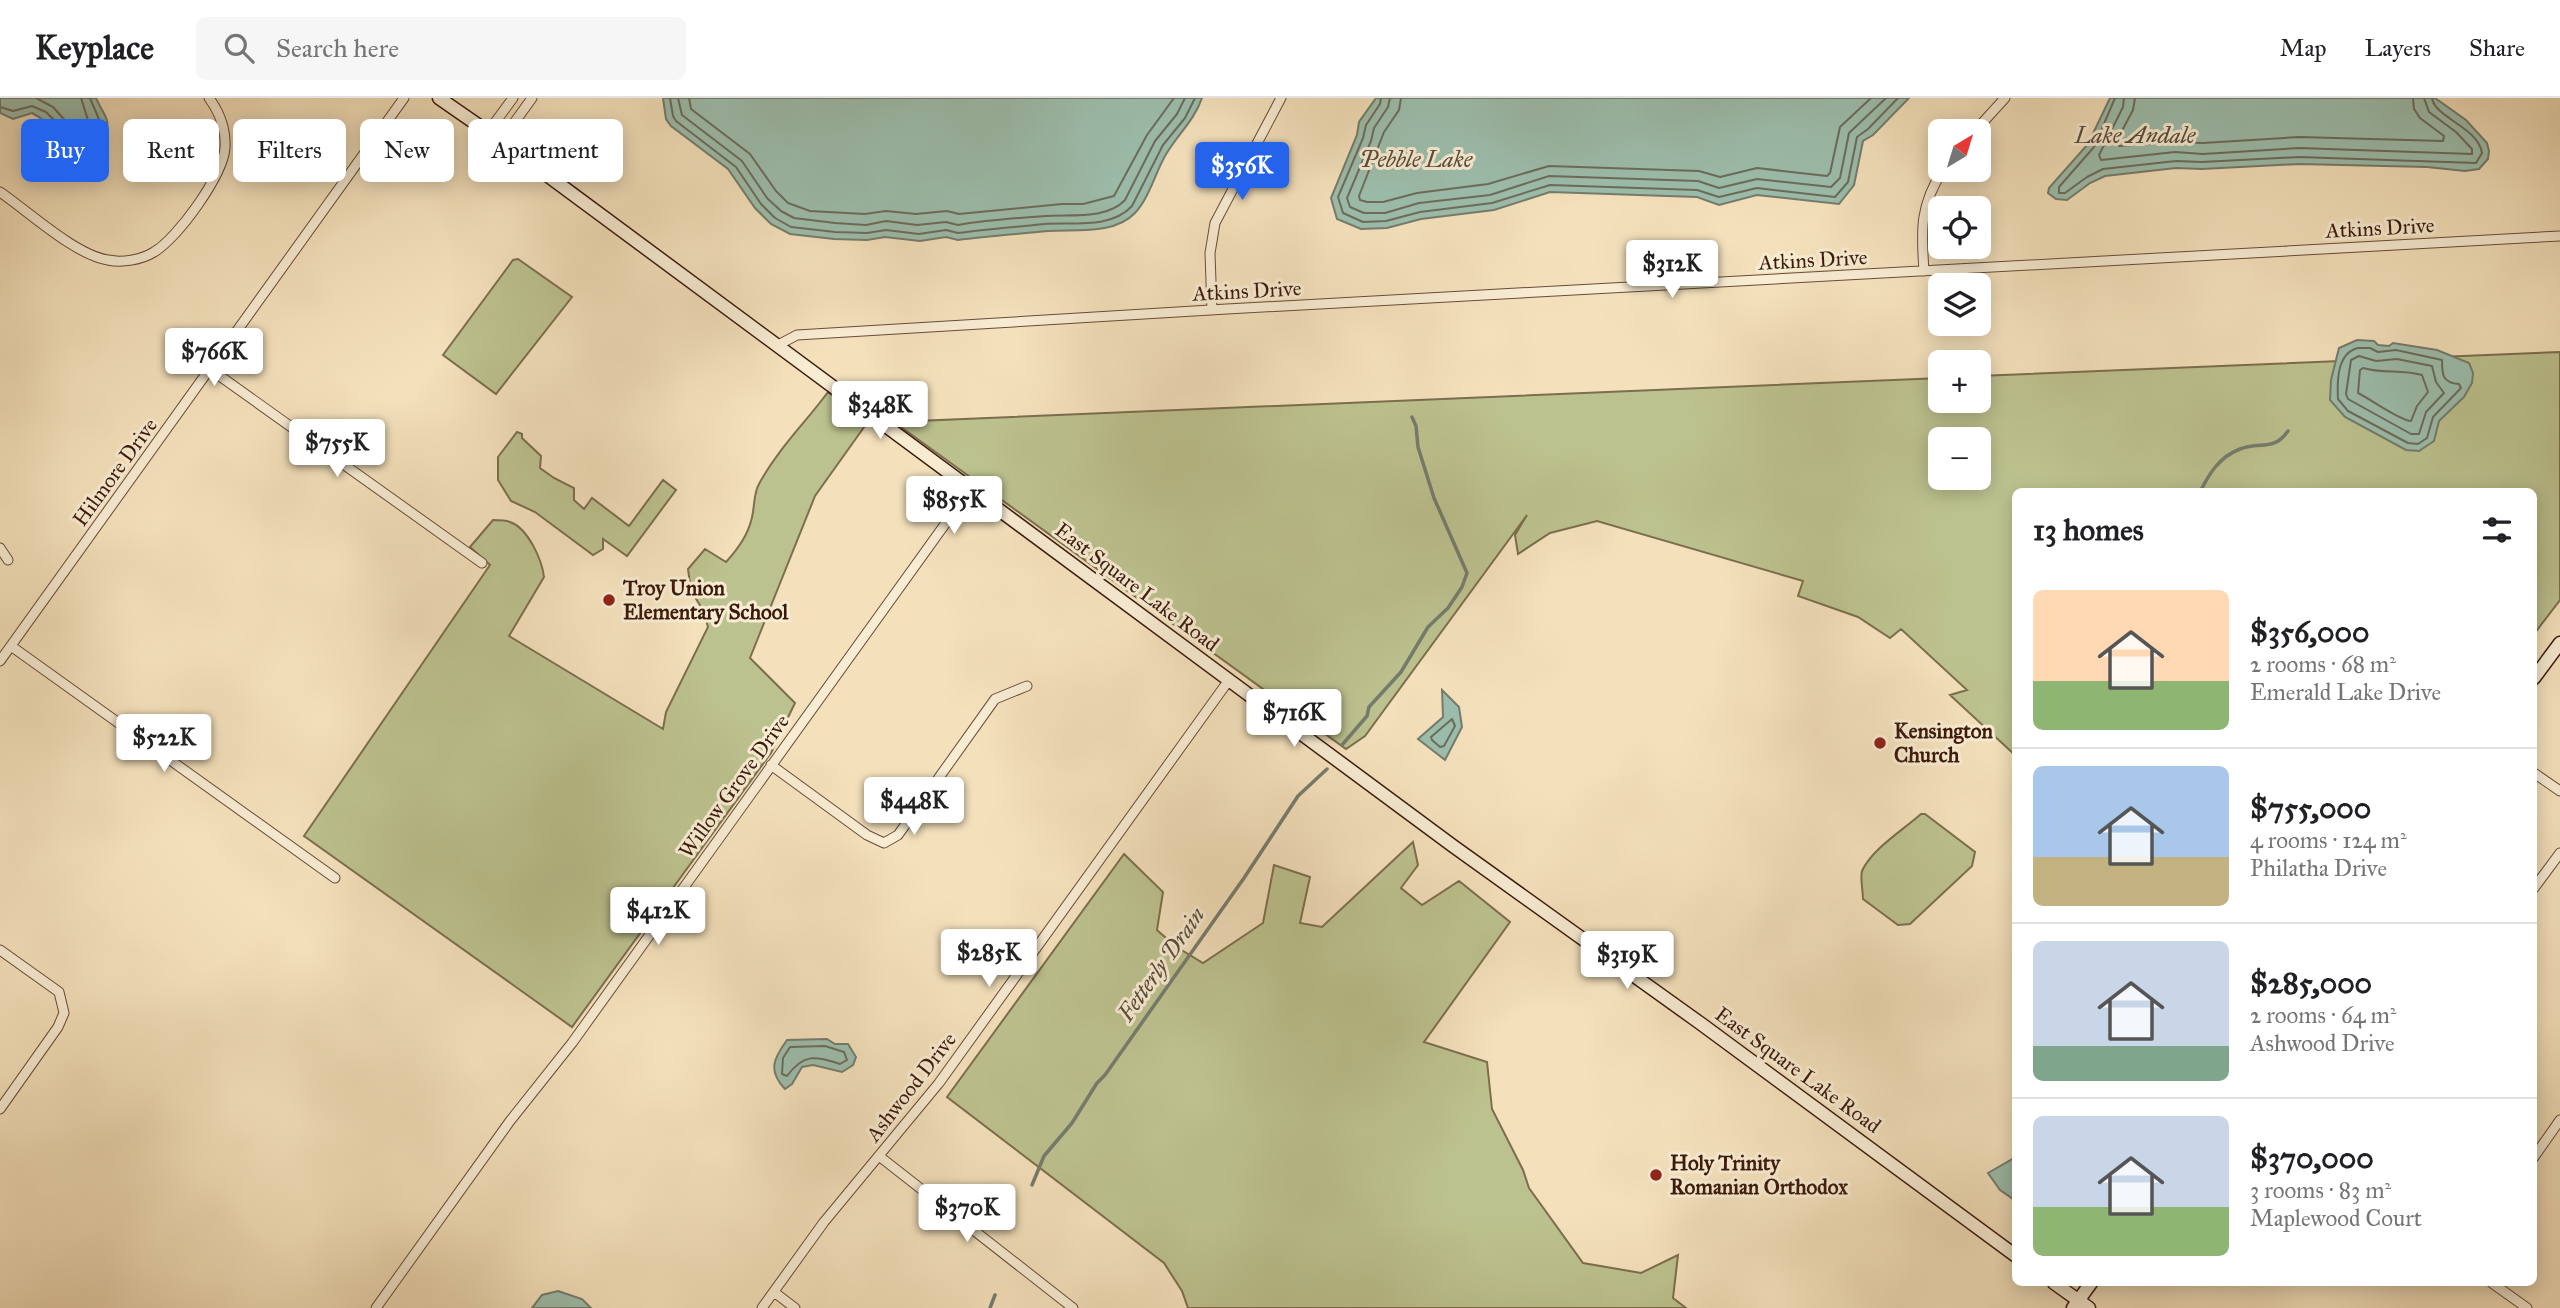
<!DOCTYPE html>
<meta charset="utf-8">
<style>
body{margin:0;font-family:"IM FELL Great Primer",serif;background:#f6f6f6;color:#202124;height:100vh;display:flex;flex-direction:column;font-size:26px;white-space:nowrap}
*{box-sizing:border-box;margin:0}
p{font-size:23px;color:#757577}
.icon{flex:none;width:38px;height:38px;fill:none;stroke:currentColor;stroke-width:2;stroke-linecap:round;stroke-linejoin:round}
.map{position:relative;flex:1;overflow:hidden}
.panel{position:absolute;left:2012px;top:390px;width:525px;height:798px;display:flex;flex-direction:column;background:#fff;border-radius:10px;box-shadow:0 4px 18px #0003}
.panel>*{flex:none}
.guide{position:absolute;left:21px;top:21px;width:665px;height:63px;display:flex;gap:14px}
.needle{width:46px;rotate:38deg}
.buttons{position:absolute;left:1928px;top:21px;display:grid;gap:14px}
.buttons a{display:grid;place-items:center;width:63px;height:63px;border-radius:10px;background:#fff;box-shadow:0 4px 18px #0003;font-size:35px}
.price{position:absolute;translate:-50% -60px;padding:0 16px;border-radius:7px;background:#fff;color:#222;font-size:23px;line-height:46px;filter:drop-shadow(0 2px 4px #0008)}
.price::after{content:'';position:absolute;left:50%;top:42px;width:21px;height:16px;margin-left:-10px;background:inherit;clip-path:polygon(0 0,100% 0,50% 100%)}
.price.active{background:#2563eb;color:#fff}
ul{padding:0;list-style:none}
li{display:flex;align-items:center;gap:21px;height:175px;padding:0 21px}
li+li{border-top:2px solid #e0e0e0}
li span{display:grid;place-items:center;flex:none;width:196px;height:140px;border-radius:10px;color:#555}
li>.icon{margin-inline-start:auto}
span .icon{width:84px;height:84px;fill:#fffc;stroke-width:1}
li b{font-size:30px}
h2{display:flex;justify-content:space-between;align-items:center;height:84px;padding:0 21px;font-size:30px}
.tag{padding:0 24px;border-radius:10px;background:#fff;box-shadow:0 4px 18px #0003;font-size:24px;line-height:63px}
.tag.active{background:#2563eb;color:#fff}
header{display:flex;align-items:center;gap:42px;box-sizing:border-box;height:98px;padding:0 35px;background:#fff;border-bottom:2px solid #e0e0e0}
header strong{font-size:33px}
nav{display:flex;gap:38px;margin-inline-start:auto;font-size:24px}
.search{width:490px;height:63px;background:#f6f6f6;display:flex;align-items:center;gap:18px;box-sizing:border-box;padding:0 24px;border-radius:10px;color:#757577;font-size:26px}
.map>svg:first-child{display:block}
.green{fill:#bcc28f;stroke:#7c6e4e;stroke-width:2;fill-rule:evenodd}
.water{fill:#9cbead;stroke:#757c6d;stroke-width:2}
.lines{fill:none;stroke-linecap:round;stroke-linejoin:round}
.shore{stroke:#6c6c5c;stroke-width:2}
.stream{stroke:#757c6d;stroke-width:3.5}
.minor-casing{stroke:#694c38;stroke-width:11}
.secondary-casing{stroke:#3b1a0c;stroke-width:15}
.minor{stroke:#f8ecd3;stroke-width:9}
.secondary{stroke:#f8ecd3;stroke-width:12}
.poi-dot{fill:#8f2418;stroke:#f8ecd3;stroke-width:2.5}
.labels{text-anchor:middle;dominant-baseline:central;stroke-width:6;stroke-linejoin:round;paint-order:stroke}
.street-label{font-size:21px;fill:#3b1a0c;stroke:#f8ecd3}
.poi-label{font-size:21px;font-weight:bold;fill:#3b1a0c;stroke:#f8ecd3;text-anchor:start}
.water-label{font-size:23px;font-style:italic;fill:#584b3c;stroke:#f8ecd3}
</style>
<header>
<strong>Keyplace</strong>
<div class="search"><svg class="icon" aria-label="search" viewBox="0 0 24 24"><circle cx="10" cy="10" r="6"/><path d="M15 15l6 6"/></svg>Search here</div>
<nav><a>Map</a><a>Layers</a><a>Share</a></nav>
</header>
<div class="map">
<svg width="2560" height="1210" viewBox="0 0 2560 1210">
<rect width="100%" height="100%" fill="#f4e1bc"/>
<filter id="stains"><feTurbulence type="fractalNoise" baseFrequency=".00286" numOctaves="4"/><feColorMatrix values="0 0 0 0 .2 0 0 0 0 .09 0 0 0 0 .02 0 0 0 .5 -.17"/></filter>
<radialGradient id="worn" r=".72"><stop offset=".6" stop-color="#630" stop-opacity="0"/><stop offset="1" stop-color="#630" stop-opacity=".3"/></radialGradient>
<path class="green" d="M 518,161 L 572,199 L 496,296 L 443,257 L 513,162 Z
M 2560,254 L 2560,502 L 2534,536 L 2534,394 L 2016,394 L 2016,658 L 1950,597 L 1967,592 L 1901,531 L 1890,540 L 1858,519 L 1798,498 L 1803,483 L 1597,423 L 1550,435 L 1518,456 L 1515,437 L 1527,417 L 1365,638 L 1346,651 L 894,324 L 1941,280 L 1941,303 L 1979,303 L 1979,278 ZM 1941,341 L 1979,341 L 1979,380 L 1941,380 Z
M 828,294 L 867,325 L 815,398 L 750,560 L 795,605 L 771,655 L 572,929 L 304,738 L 490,467 L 470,449 L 493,422 C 498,422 506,422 510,424 C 528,430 542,462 544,479 L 509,538 L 663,631 L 666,614 L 708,529 L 703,512 L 691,493 L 688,471 L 705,451 L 726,464 C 737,452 747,439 751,423 C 755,411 753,396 759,386 C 777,352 806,324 828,294 Z
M 517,334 L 522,336 L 522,340 L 541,358 L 540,370 L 554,380 L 574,390 L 574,402 L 584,411 L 592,400 L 629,428 L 663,382 L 676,392 L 627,458 L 603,441 L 603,451 L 593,457 L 535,414 L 511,403 L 498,382 L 498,359 Z
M 1921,716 L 1925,716 L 1975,754 L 1972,768 L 1910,826 L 1898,827 L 1863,801 C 1863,793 1860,780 1862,773 C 1872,751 1903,732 1921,716 Z
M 1413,744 L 1418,767 L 1401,790 L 1422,807 L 1459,783 L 1510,824 L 1424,944 L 1487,964 L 1492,1011 L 1523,1072 L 1529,1090 L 1583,1165 L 1641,1175 L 1678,1157 L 1673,1200 L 1686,1210 L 1188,1210 L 1182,1193 L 1164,1165 L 947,999 L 1124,756 L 1163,794 L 1157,832 L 1175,848 L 1203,865 L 1263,825 L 1274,767 L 1310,779 L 1300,825 L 1322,829 Z"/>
<path class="water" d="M 0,0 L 96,0 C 102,15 113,22 104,38 L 99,35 L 94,42 L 98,45 L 85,54 L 74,55 C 58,42 51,24 32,15 L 13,21 L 0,15 Z
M 663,0 L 1202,0 C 1194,23 1177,37 1165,58 C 1155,76 1149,100 1135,115 C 1114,137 1076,131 1048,133 C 1019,136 987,138 958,142 L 946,139 L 920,143 L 885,139 L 867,142 L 834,141 L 790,136 L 771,126 L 755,110 L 728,71 L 671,28 L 666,21 Z
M 1376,0 L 1909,0 L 1873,37 L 1863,43 L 1854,87 L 1839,106 L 1757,97 L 1719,107 L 1697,99 L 1550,94 L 1494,112 L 1421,121 L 1387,130 L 1361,131 L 1337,121 L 1331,100 L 1357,37 L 1359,24 Z
M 2110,0 L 2435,0 L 2466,22 L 2487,45 L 2489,53 L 2488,61 L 2479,71 L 2465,73 L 2427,69 L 2299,66 L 2202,71 L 2176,70 L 2105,78 L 2090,85 L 2067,102 L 2056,101 L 2048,95 L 2049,90 L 2088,46 Z
M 2357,242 L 2374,243 L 2378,247 L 2389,248 L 2393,245 L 2437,252 L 2469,265 L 2473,275 L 2472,285 L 2464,299 L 2439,323 L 2434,343 L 2419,353 L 2406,352 L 2345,319 L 2330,302 L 2331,282 L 2339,250 Z
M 1442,592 L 1459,609 L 1462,629 L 1445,662 L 1418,641 L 1443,619 Z
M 827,941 L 835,946 L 848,946 L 856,959 L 853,967 L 842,974 L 813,967 L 802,969 L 792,986 L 785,991 C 768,973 773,961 787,942 Z
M 2016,1059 L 2016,1103 L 2000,1092 L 1988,1075 Z
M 558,1193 L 582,1201 L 591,1210 L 532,1210 L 542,1197 Z"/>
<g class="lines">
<path class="shore" d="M 36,0 L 53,9 L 77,36 L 88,22 L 81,0
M 670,0 L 673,18 L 676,23 L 736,69 L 761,106 L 775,120 L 791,129 L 835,134 L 867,135 L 886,132 L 919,136 L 946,132 L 958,135 C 986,131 1016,129 1044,126 C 1073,124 1111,131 1132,108 L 1163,47 L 1185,20 L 1195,0
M 678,0 L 682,17 L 742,63 L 767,100 L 781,113 L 794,120 L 835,125 L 866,127 L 886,123 L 917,127 L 946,124 L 958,127 C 986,122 1017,120 1046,118 C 1071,116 1106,122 1125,102 L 1155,43 L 1177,16 L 1185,0
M 689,0 L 691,11 L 750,56 L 776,93 L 788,105 L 810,113 L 865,116 L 886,113 L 916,116 L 947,113 L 959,116 L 1062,106 L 1083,106 L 1114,98 L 1147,37 L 1174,0
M 1381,0 L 1380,6 L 1366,27 L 1363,40 L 1338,99 L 1343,115 L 1363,124 L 1386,123 L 1420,114 L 1492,105 L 1550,87 L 1697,92 L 1719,99 L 1757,90 L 1835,99 L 1848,84 L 1857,39 L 1868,31 L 1898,0
M 1390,0 L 1388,9 L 1374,30 L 1371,43 L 1347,100 L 1350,109 L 1364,115 L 1385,115 L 1419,105 L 1490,97 L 1549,78 L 1698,83 L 1719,90 L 1757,81 L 1831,89 L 1840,80 L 1849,35 L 1886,0
M 1401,0 L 1399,12 L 1384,34 L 1359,98 L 1360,102 L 1367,104 L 1383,104 L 1417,95 L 1488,86 L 1549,68 L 1699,73 L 1720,79 L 1757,70 L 1827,78 L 1830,75 L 1840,29 L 1871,0
M 2115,0 L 2094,49 L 2059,89 L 2059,95 L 2065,95 L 2087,79 L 2103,71 L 2176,63 L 2202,64 L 2299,59 L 2476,65 L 2482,55 C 2478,29 2435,20 2432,0
M 2124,0 L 2123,9 L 2099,57 L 2101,62 L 2175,54 L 2203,56 L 2299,50 L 2472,56 L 2472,51 L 2456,34 L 2429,14 L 2424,0
M 2135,0 L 2133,12 L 2117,42 L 2119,48 L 2174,44 L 2203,45 L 2299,39 L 2443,43 L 2444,38 L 2420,20 L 2414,11 L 2413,0
M 0,9 L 13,13 L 32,8 L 46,14 L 59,27 L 69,42 L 77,47 L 87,44 L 92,32 L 101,26 L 90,0
M 2358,250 L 2370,250 L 2378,254 L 2396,252 L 2442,262 C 2442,276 2442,285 2459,286 L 2461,290 L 2433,319 L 2427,340 L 2418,346 L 2408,345 L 2348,313 L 2338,301 C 2337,283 2337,255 2358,250 Z
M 2359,258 L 2376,263 L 2397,261 L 2432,268 L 2436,284 L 2444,295 L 2426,314 L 2419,336 L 2411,336 L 2348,301 L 2346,296 L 2351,262 Z
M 2363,270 C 2382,276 2402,271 2422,277 L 2428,294 L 2417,308 L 2411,323 C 2399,322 2372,302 2358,295 L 2360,272 Z
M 1452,621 L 1455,628 L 1444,648 L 1440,649 L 1432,642 L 1431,639 Z
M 825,948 L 844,954 L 847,962 L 840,966 C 815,958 804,955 787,978 L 782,976 L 783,960 L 790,949 Z"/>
<path class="stream" d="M 2200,394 C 2209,376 2219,359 2240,351 C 2261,343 2273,354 2288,333
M 1342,647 L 1367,618 L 1369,609 L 1401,574 L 1428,529 L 1448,510 L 1462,489 L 1467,475 L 1434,400 L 1418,349 L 1416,328 L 1412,319
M 1032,1087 L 1044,1058 L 1072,1025 L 1097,985 L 1105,977 L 1244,780 L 1298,698 L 1327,671
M 990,1210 L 995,1197"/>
<g class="minor-casing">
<path id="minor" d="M 1975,33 L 2005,0
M 488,34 L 513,0
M 501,43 L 532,0
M 0,94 C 28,113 75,157 108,162 C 122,165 141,162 154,154 C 178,140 223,77 225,50 C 226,31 220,15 209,0
M 1924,173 C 1921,132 1920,107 1943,72
M 1212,212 L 1210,155 L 1215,125 L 1281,0
M 778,247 L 797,237 L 1227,211 L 2560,138
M 210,271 L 482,465
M 0,450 L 8,462
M 11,548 L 335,780
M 0,563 L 404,0
M 771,667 L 867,737 L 884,745 L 898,737 L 995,601 L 1027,588
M 2534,675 L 2560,693
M 2534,790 L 2560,755
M 0,852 L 59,894 L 64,915 L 58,929 L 0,1011
M 879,1058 L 1073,1210
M 2534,1059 L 2560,1022
M 2492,1185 L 2527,1210
M 774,1194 L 795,1210
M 376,1210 L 510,1023 L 572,945 L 971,390
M 762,1210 L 824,1124 L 939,985 L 1229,582"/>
</g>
<g class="secondary-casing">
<path id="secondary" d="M 439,0 L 501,43 L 1453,748 L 1700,925 L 2016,1158
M 2534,580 L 2560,545
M 2054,1185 L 2089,1210
M 2073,1210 L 2091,1185"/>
</g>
<use href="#minor" class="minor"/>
<use href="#secondary" class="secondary"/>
</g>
<g class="poi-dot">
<circle cx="609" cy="502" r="7"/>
<circle cx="1880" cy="645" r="7"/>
<circle cx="1656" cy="1077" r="7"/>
</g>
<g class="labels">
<g class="street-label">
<text transform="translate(2380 130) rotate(-3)">Atkins Drive</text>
<text transform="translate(1813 162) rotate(-3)">Atkins Drive</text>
<text transform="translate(1247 193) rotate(-3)">Atkins Drive</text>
<text transform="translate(115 374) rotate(-54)">Hilmore Drive</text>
<text transform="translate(1137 489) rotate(37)">East Square Lake Road</text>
<text transform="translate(734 688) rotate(-54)">Willow Grove Drive</text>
<text transform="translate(1798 972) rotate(36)">East Square Lake Road</text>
<text transform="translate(911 989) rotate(-52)">Ashwood Drive</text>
</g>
<g class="poi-label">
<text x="623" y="490">Troy Union<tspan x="623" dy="24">Elementary School</tspan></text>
<text x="1894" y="633">Kensington<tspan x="1894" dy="24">Church</tspan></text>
<text x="1670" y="1065">Holy Trinity<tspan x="1670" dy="24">Romanian Orthodox</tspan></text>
</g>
<g class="water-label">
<text x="2135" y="37">Lake Andale</text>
<text x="1416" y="61">Pebble Lake</text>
<text transform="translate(1161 866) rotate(-55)">Fetterly Drain</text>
</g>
</g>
<rect width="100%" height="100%" filter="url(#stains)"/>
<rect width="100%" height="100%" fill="url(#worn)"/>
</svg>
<div class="buttons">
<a><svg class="needle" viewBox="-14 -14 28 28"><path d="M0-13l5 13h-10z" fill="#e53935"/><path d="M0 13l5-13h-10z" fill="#757577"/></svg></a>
<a><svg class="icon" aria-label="locate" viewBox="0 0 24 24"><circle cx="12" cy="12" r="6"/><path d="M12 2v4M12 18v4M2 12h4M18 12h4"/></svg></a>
<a><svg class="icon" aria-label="layers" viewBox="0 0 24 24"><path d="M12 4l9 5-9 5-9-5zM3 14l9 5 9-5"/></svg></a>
<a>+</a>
<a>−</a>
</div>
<b class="price active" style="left:1242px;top:104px">$356K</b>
<b class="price" style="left:1672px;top:202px">$312K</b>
<b class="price" style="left:214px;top:290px">$766K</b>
<b class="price" style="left:880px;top:343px">$348K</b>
<b class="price" style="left:337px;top:381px">$755K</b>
<b class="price" style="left:954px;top:438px">$855K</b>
<b class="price" style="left:1294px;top:651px">$716K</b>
<b class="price" style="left:164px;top:676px">$522K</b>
<b class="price" style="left:914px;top:739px">$448K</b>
<b class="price" style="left:658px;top:849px">$412K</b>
<b class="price" style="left:989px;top:891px">$285K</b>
<b class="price" style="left:1627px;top:893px">$319K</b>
<b class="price" style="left:967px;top:1146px">$370K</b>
<div class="guide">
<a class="tag active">Buy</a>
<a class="tag">Rent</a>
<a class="tag">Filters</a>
<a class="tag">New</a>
<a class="tag">Apartment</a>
</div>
<section class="panel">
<h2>13 homes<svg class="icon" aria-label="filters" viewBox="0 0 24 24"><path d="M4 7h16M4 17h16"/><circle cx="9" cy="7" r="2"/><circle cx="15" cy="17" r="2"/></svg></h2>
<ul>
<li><span style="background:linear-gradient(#ffd9b3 65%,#8fb573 0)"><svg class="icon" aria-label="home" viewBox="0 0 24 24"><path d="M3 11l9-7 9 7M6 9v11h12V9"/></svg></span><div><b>$356,000</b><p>2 rooms · 68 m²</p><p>Emerald Lake Drive</p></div></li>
<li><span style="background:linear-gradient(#a9c7e8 65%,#c2b280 0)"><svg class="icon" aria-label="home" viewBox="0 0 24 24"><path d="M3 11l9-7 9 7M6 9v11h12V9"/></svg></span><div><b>$755,000</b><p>4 rooms · 124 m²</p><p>Philatha Drive</p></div></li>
<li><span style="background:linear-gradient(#c9d6e8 75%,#7fa58c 0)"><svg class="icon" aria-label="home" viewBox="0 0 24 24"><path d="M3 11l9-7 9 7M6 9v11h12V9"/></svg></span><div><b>$285,000</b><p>2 rooms · 64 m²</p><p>Ashwood Drive</p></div></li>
<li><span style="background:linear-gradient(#c9d6e8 65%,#8fb573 0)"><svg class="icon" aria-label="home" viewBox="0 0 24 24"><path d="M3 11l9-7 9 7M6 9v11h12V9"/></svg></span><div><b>$370,000</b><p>3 rooms · 83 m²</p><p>Maplewood Court</p></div></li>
</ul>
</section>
</div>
